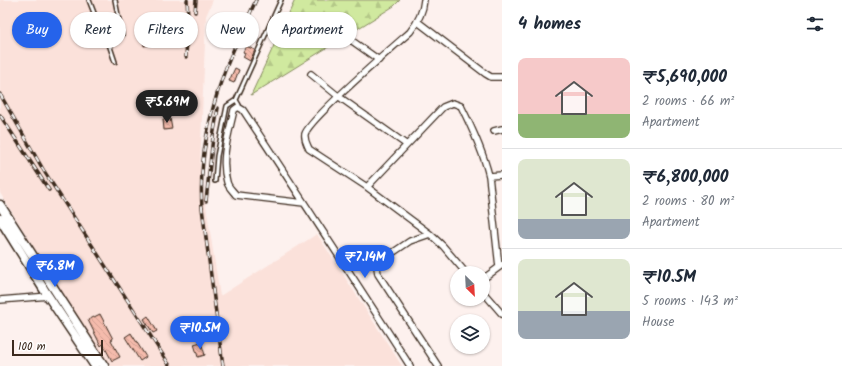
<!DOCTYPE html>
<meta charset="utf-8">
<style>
body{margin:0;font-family:Kalam,sans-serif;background:#f6f6f7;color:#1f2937;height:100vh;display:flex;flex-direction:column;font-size:15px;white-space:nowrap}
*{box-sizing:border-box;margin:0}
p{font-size:13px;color:#747a83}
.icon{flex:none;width:22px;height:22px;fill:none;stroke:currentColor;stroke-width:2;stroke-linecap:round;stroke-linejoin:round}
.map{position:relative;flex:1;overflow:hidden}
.side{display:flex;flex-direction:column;background:#fff;width:340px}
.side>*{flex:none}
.guide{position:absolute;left:12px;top:12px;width:380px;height:36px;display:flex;gap:8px}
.needle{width:26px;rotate:156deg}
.tools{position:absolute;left:450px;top:266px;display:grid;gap:8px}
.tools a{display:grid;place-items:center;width:40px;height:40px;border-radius:50%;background:#fff;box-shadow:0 1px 3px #0004;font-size:20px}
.scale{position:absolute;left:12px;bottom:10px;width:91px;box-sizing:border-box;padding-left:4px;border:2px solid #3b2a1e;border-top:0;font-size:11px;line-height:14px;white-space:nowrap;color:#3b2a1e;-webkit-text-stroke:3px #fff;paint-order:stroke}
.price{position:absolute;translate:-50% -34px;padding:0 9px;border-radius:14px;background:#2563eb;color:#fff;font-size:13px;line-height:26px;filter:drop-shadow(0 1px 2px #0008)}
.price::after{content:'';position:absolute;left:50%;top:24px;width:12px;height:9px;margin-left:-6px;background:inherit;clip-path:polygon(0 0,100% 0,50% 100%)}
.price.selected{background:#222;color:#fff}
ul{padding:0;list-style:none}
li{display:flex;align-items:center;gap:12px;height:100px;padding:0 16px}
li+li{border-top:1px solid #e0e1e3}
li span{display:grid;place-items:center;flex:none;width:112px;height:80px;border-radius:8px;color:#555}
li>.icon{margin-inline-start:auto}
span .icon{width:48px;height:48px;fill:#fffc;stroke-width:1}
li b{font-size:17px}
h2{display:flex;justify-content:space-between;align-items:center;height:48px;padding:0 16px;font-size:17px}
.chip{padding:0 14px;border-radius:18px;background:#fff;box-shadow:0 1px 3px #0004;font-size:14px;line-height:36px}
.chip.selected{background:#2563eb;color:#fff}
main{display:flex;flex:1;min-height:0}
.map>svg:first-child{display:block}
.built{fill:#fbe1da}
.forest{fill:url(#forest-firs);stroke:#868a5e}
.building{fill:url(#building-back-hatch);stroke:#3b2a1e}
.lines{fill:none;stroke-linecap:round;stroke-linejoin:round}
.lane-casing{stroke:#3b2a1e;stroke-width:6}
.street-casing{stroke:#3b2a1e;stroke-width:8}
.secondary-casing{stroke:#3b2a1e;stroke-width:11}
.lane{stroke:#fff;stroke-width:3}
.street{stroke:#fff;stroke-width:5.5}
.secondary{stroke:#fff;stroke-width:8}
.rail-casing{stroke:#3b2a1e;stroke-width:3.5}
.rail{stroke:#fff;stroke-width:2;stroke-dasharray:6;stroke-linecap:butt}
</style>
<main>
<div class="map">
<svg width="502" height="366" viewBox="0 0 502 366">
<defs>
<pattern id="forest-firs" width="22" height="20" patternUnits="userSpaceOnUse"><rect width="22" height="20" fill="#d0e99f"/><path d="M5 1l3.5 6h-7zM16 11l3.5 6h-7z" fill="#b4c888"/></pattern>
<pattern id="building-back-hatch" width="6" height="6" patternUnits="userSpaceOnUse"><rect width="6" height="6" fill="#f5bbac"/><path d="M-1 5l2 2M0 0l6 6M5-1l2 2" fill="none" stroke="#d3a194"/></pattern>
</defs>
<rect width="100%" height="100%" fill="#fdf1ee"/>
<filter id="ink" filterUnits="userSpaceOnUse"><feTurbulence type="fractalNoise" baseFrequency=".025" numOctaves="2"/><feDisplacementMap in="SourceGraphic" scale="8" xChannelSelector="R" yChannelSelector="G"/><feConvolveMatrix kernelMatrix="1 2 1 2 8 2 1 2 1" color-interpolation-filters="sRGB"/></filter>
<g filter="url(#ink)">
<path class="built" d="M 0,0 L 213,0 L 206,16 L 200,167 L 220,296 L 317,234 L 402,366 L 111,366 L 91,339 L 0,193 Z"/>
<path class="forest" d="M 295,0 L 400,0 L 394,6 L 251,95 Z"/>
<path class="building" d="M 90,19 L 95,31 L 89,33 L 84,21 Z
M 150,28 L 153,44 L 144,46 L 141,30 Z
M 246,46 L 255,50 L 250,61 L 243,57 L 245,53 L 243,52 Z
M 235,68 L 239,70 L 234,83 L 229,81 Z
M 170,118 L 172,129 L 164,130 L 163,119 Z
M 100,314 L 113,339 L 111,340 L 120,357 L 112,361 L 103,344 L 101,346 L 88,320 Z
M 148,316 L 157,331 L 153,333 L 144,319 Z
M 131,333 L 146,357 L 140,361 L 125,337 Z
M 201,342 L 205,355 L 198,357 L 194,344 Z"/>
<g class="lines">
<g class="lane-casing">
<path id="lane" d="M 89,0 L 104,39 L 108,41 L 119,38 L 122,35 L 115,0
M 108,41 L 115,62
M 238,107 L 239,105 L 236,100 L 281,0
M 215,181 L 217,156 L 227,106 L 236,100"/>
</g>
<g class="street-casing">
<path id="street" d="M 424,0 C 423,13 418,22 410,32 C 393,47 309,119 305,134 C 304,140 307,144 309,149 L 367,187 L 443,107 L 453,103 L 461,106 C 472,128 483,151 489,176 L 499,267
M 418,22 L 486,74 L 491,77 L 502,77
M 341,33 L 379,60
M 311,74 L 338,96 L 407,145
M 494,131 L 502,129
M 489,176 L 502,175
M 367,187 L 430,234 L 443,246 L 466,273
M 304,203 L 236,195 C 233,191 228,187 227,182 C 220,159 229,133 234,110 L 238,107 L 243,110 C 299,195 355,280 410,366
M 430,234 L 410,241 L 379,262 L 377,267 L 378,274 L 438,366
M 483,279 L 502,265
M 483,292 L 502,314
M 0,300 L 49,296"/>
</g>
<g class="secondary-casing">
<path id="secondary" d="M 0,205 L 104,366
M 0,219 L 48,296 L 95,366"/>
</g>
<use href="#lane" class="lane"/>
<use href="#street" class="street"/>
<use href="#secondary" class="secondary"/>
<g class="rail-casing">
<path id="rail" d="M 195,12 L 196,0
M 186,57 L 188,17 L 187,0
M 0,94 L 44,171 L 170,366
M 0,115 L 49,190
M 206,201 L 213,137 L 218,108
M 223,366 L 202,208 C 199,163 208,118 223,76 C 232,50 245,25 256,0"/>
</g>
<use href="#rail" class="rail"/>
</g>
</g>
</svg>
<div class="tools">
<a><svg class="needle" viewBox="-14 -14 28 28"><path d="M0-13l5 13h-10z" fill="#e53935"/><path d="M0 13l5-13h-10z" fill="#747a83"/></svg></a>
<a><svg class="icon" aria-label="layers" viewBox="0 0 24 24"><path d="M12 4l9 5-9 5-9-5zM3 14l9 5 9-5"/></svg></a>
</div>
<div class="scale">100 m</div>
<b class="price selected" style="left:167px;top:124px">₹5.69M</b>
<b class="price" style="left:365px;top:279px">₹7.14M</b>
<b class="price" style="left:55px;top:288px">₹6.8M</b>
<b class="price" style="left:200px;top:350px">₹10.5M</b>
<div class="guide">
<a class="chip selected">Buy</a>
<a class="chip">Rent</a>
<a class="chip">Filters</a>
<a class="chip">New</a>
<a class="chip">Apartment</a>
</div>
</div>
<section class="side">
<h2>4 homes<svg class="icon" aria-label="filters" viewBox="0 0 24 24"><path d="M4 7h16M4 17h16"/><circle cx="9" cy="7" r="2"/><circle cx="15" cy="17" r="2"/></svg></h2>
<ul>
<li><span style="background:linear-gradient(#f6c9c9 70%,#8fb573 0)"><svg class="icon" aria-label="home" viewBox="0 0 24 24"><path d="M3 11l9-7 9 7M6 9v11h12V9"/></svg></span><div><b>₹5,690,000</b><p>2 rooms · 66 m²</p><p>Apartment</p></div></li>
<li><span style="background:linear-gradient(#dfe7d0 75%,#9aa5b1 0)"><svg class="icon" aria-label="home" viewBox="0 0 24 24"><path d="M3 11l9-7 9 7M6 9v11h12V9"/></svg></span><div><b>₹6,800,000</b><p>2 rooms · 80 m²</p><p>Apartment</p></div></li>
<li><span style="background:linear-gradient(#dfe7d0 65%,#9aa5b1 0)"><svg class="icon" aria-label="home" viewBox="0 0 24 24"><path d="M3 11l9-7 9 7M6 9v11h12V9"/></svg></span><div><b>₹10.5M</b><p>5 rooms · 143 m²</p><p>House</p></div></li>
</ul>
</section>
</main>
